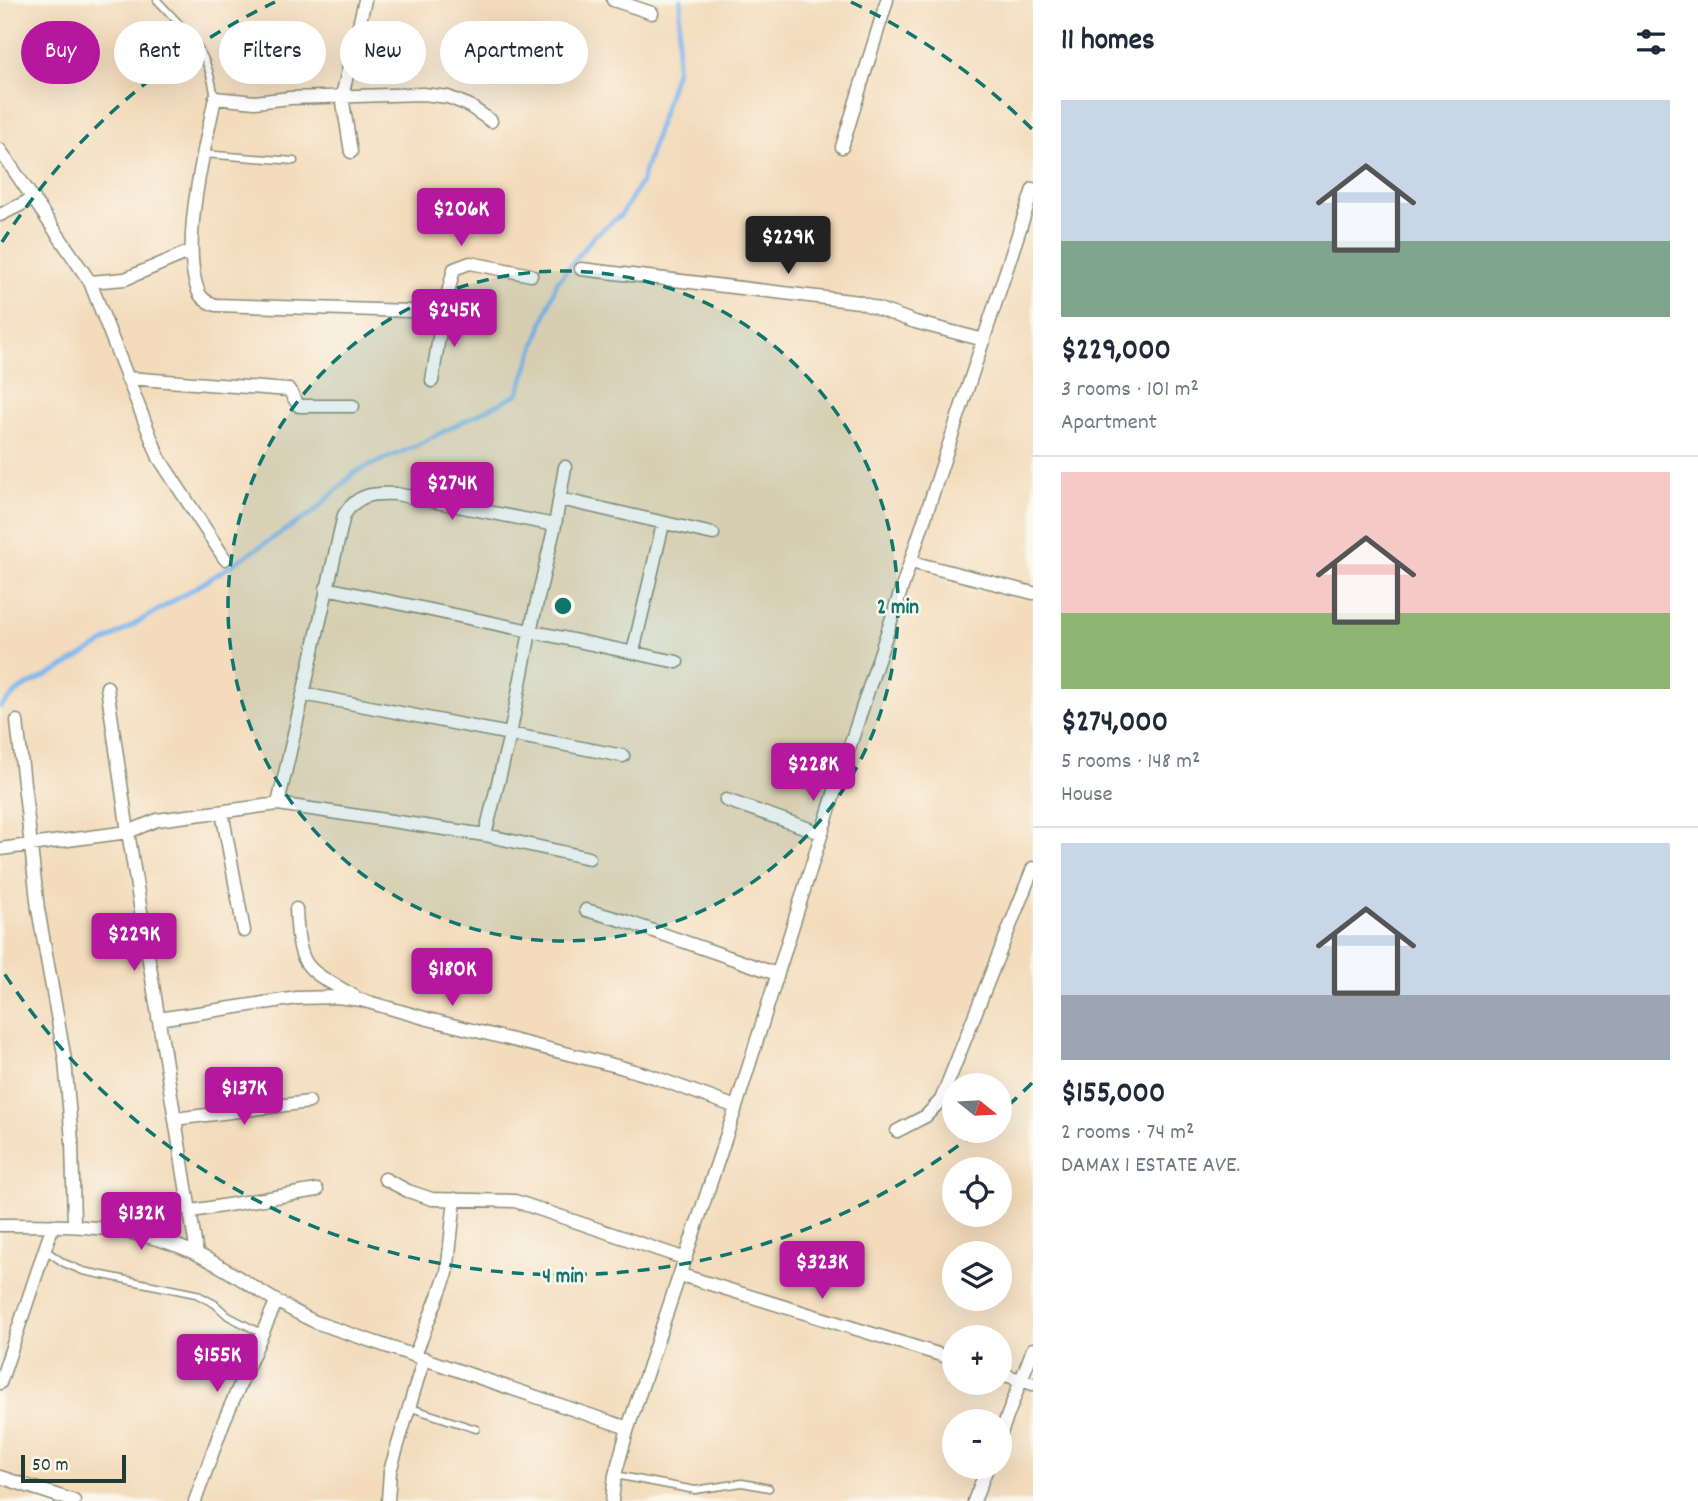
<!DOCTYPE html>
<meta charset="utf-8">
<style>
body{margin:0;font-family:Dekko,sans-serif;background:#f2f2f3;color:#1f2937;height:100vh;display:flex;flex-direction:column;font-size:26px;white-space:nowrap}
*{box-sizing:border-box;margin:0}
p{font-size:23px;color:#747a83}
.icon{flex:none;width:38px;height:38px;fill:none;stroke:currentColor;stroke-width:2;stroke-linecap:round;stroke-linejoin:round}
.map{position:relative;flex:1;overflow:hidden}
.panel{display:flex;flex-direction:column;background:#fff;width:665px}
.panel>*{flex:none}
.hud{position:absolute;left:21px;top:21px;width:665px;height:63px;display:flex;gap:14px}
.needle{width:46px;rotate:108deg}
.controls{position:absolute;left:942px;top:1073px;display:grid;gap:14px}
.controls a{display:grid;place-items:center;width:70px;height:70px;border-radius:50%;background:#fff;box-shadow:0 7px 28px #0002;font-size:35px}
.scale{position:absolute;left:21px;bottom:18px;width:105px;box-sizing:border-box;padding-left:7px;border:4px solid #1f3d34;border-top:0;font-size:19px;line-height:24px;white-space:nowrap;color:#1f3d34;-webkit-text-stroke:5px #fbf7ec;paint-order:stroke}
.price{position:absolute;translate:-50% -60px;padding:0 16px;border-radius:7px;background:#b5179e;color:#fff;font-size:23px;line-height:46px;filter:drop-shadow(0 2px 4px #0008)}
.price::after{content:'';position:absolute;left:50%;top:42px;width:21px;height:16px;margin-left:-10px;background:inherit;clip-path:polygon(0 0,100% 0,50% 100%)}
.price.current{background:#222;color:#fff}
ul{padding:0;list-style:none}
li{display:grid;align-content:center;gap:14px;height:371px;padding:0 28px}
li+li{border-top:2px solid #e0e1e3}
li span{display:grid;place-items:center;height:217px;border-radius:0px;color:#555}
li>.icon{margin-inline-start:auto}
span .icon{width:126px;height:126px;fill:#fffc;stroke-width:1}
li b{font-size:30px}
h2{display:flex;justify-content:space-between;align-items:center;height:84px;padding:0 28px;font-size:30px}
.pill{padding:0 24px;border-radius:32px;background:#fff;box-shadow:0 7px 28px #0002;font-size:24px;line-height:63px}
.pill.current{background:#b5179e;color:#fff}
main{display:flex;flex:1;min-height:0}
.map>svg:first-child{display:block}
.lines{fill:none;stroke-linecap:round;stroke-linejoin:round}
.stream{stroke:#7fb8f0;stroke-width:4.5}
.service-casing{stroke:#898c78;stroke-width:9}
.minor-casing{stroke:#898c78;stroke-width:15}
.service{stroke:#fff;stroke-width:6}
.minor{stroke:#fff;stroke-width:12}
.ring{fill:none;stroke:#0f766e;stroke-width:3.5;stroke-dasharray:12 9}
.centre{fill:#0f766e;stroke:#fbf7ec;stroke-width:3.5}
.ring-label{font-size:21px;text-anchor:middle;font-weight:bold;fill:#0f766e;stroke:#fbf7ec;stroke-width:5;stroke-linejoin:round;paint-order:stroke}
</style>
<main>
<div class="map">
<svg width="1033" height="1501" viewBox="0 0 1033 1501">
<rect width="100%" height="100%" fill="#fbf7ec"/>
<filter id="ink" filterUnits="userSpaceOnUse"><feTurbulence type="fractalNoise" baseFrequency=".0143" numOctaves="2"/><feDisplacementMap in="SourceGraphic" scale="14" xChannelSelector="R" yChannelSelector="G"/><feConvolveMatrix kernelMatrix="1 2 1 2 8 2 1 2 1" color-interpolation-filters="sRGB"/></filter>
<filter id="wash" filterUnits="userSpaceOnUse"><feTurbulence type="fractalNoise" baseFrequency=".00686" numOctaves="4" result="noise"/><feDisplacementMap in="SourceGraphic" scale="28" xChannelSelector="R" yChannelSelector="G"/><feGaussianBlur stdDeviation="1.57" result="paint"/><feColorMatrix in="noise" values="0 0 0 0 0 0 0 0 0 0 0 0 0 0 0 0 0 1.4 0 .05"/><feComposite in="paint" operator="in"/></filter>
<g filter="url(#wash)">
<rect width="100%" height="100%" fill="#f3dbbb"/>
<g class="lines">
<path class="stream" d="M 0,707 L 22,688 L 58,670 L 210,579 L 315,511 L 355,472 L 413,447 L 518,394 L 557,282 L 595,235 L 621,215 L 641,182 L 676,71 L 681,0"/>
</g>
</g>
<g filter="url(#ink)">
<g class="lines">
<g class="service-casing">
<path id="service" d="M 157,0 C 191,37 207,46 215,98
M 203,154 L 294,161
M 779,761 L 837,783
M 45,1250 L 64,1263 L 83,1271 L 196,1294 L 215,1304 L 228,1316 L 261,1333
M 408,1407 L 476,1429
M 615,1475 L 695,1490 L 742,1483 L 769,1488"/>
</g>
<g class="minor-casing">
<path id="minor" d="M 613,0 L 652,13
M 842,147 L 887,0
M 0,150 L 90,282 L 159,458 L 225,559
M 351,152 L 342,96 L 365,0
M 0,215 L 34,198
M 581,269 L 859,302 L 915,322 L 984,340
M 90,282 L 125,279 L 191,251
M 443,312 L 216,305 C 209,303 202,300 199,293 C 179,248 205,147 215,98 L 255,102 L 290,98 L 423,94 L 448,97 L 468,105 L 491,121
M 127,378 L 289,390 L 299,406 L 353,406
M 432,381 L 443,312 L 454,269 L 470,263 L 531,275
M 560,499 L 713,534
M 911,562 L 1033,593
M 326,588 L 677,662
M 633,652 L 663,524
M 107,687 L 128,832 L 197,1254
M 303,694 L 623,756
M 17,721 L 38,909 L 65,1060 L 72,1141 L 74,1224
M 726,800 L 821,833
M 278,804 L 344,515 C 357,494 373,493 396,494 L 555,525
M 222,812 L 244,931
M 485,835 L 510,735 L 530,632 L 555,525 L 565,467
M 0,849 L 128,832 L 157,820 L 278,804 L 485,835 L 589,858
M 296,909 C 299,970 305,968 354,996
M 586,910 L 625,921 L 777,974
M 158,1019 L 297,998 L 337,997 L 361,1000 L 428,1019 L 617,1066 L 654,1077 L 736,1107
M 175,1119 L 309,1102
M 897,1131 L 926,1116 L 941,1100 L 1033,868
M 385,1179 L 408,1191 L 432,1199 L 515,1201 L 686,1259
M 192,1211 L 317,1190
M 0,1225 C 70,1225 136,1224 201,1256 C 241,1276 276,1305 318,1323 L 628,1428
M 681,1275 L 954,1359
M 415,1355 L 447,1273 L 455,1199
M 999,1373 L 1033,1384
M 0,1383 L 53,1225
M 999,1438 L 1033,1349
M 0,1477 L 74,1501
M 195,1501 L 224,1421 L 276,1302
M 388,1501 L 390,1471 L 424,1358
M 612,1501 L 615,1475 L 628,1428 L 736,1107 L 834,794 L 1033,189
M 974,1501 L 988,1466"/>
</g>
<use href="#service" class="service"/>
<use href="#minor" class="minor"/>
</g>
</g>
<circle cx="563" cy="606" r="335" fill="#0f766e" fill-opacity=".12"/>
<g class="ring">
<circle cx="563" cy="606" r="335"/>
<path d="M1032 1083A669 669 0 0 1 1002 1111M975 1133A669 669 0 0 1 2 970M2 242A669 669 0 0 1 275 2M851 2A669 669 0 0 1 1032 129"/>
</g>
<circle cx="563" cy="606" r="10" class="centre"/>
<g class="ring-label">
<text x="898" y="613">2 min</text>
<text x="563" y="1282">4 min</text>
</g>
</svg>
<div class="controls">
<a><svg class="needle" viewBox="-14 -14 28 28"><path d="M0-13l5 13h-10z" fill="#e53935"/><path d="M0 13l5-13h-10z" fill="#747a83"/></svg></a>
<a><svg class="icon" aria-label="locate" viewBox="0 0 24 24"><circle cx="12" cy="12" r="6"/><path d="M12 2v4M12 18v4M2 12h4M18 12h4"/></svg></a>
<a><svg class="icon" aria-label="layers" viewBox="0 0 24 24"><path d="M12 4l9 5-9 5-9-5zM3 14l9 5 9-5"/></svg></a>
<a>+</a>
<a>−</a>
</div>
<div class="scale">50 m</div>
<b class="price" style="left:461px;top:248px">$206K</b>
<b class="price current" style="left:788px;top:276px">$229K</b>
<b class="price" style="left:454px;top:349px">$245K</b>
<b class="price" style="left:452px;top:522px">$274K</b>
<b class="price" style="left:813px;top:803px">$228K</b>
<b class="price" style="left:134px;top:973px">$229K</b>
<b class="price" style="left:452px;top:1008px">$180K</b>
<b class="price" style="left:244px;top:1127px">$137K</b>
<b class="price" style="left:141px;top:1252px">$132K</b>
<b class="price" style="left:822px;top:1301px">$323K</b>
<b class="price" style="left:217px;top:1394px">$155K</b>
<div class="hud">
<a class="pill current">Buy</a>
<a class="pill">Rent</a>
<a class="pill">Filters</a>
<a class="pill">New</a>
<a class="pill">Apartment</a>
</div>
</div>
<section class="panel">
<h2>11 homes<svg class="icon" aria-label="filters" viewBox="0 0 24 24"><path d="M4 7h16M4 17h16"/><circle cx="9" cy="7" r="2"/><circle cx="15" cy="17" r="2"/></svg></h2>
<ul>
<li><span style="background:linear-gradient(#c9d6e8 65%,#7fa58c 0)"><svg class="icon" aria-label="home" viewBox="0 0 24 24"><path d="M3 11l9-7 9 7M6 9v11h12V9"/></svg></span><div><b>$229,000</b><p>3 rooms · 101 m²</p><p>Apartment</p></div></li>
<li><span style="background:linear-gradient(#f6c9c9 65%,#8fb573 0)"><svg class="icon" aria-label="home" viewBox="0 0 24 24"><path d="M3 11l9-7 9 7M6 9v11h12V9"/></svg></span><div><b>$274,000</b><p>5 rooms · 148 m²</p><p>House</p></div></li>
<li><span style="background:linear-gradient(#c9d6e8 70%,#9aa5b1 0)"><svg class="icon" aria-label="home" viewBox="0 0 24 24"><path d="M3 11l9-7 9 7M6 9v11h12V9"/></svg></span><div><b>$155,000</b><p>2 rooms · 74 m²</p><p>DAMAX 1 ESTATE AVE.</p></div></li>
</ul>
</section>
</main>
